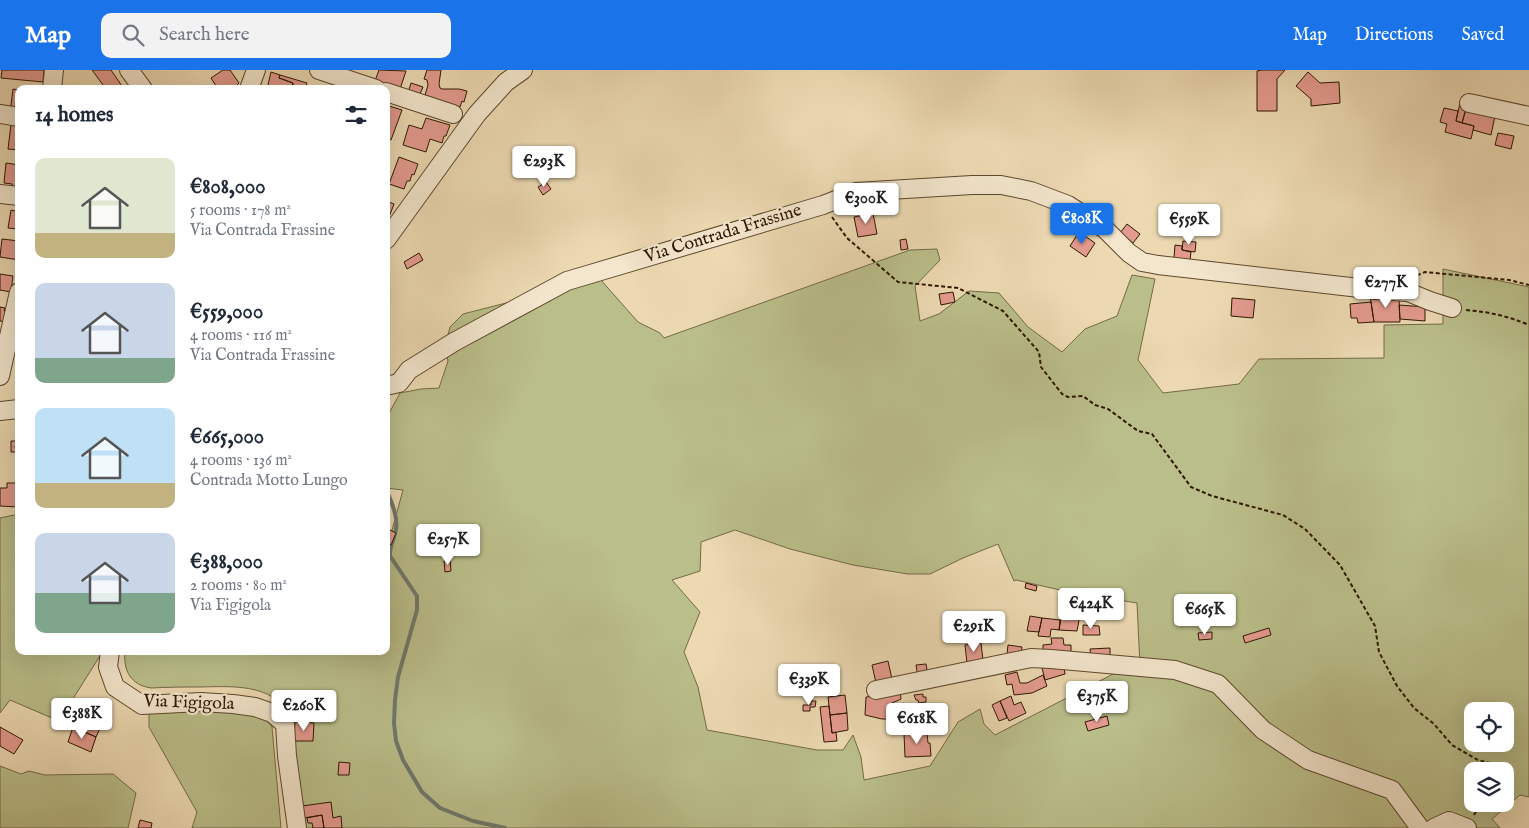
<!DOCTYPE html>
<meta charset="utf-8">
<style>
body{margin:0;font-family:"IM FELL English",serif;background:#f2f2f3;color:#1f2937;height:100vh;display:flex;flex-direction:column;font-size:19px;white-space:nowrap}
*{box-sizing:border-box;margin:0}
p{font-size:16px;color:#747a83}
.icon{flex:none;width:28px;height:28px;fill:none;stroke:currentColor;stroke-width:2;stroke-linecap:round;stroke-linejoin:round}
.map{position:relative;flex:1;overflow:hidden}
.details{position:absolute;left:15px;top:15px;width:375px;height:570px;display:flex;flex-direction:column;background:#fff;border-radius:10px;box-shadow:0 5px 20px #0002}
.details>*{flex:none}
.buttons{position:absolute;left:1464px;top:632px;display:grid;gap:10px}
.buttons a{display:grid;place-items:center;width:50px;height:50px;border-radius:10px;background:#fff;box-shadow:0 5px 20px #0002;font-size:25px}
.price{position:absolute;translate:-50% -42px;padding:0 11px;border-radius:5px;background:#fff;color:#222;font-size:16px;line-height:32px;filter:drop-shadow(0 1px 2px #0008)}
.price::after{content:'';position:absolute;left:50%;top:30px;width:15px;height:11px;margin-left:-8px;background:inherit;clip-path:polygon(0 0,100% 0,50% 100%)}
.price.active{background:#1a73e8;color:#fff}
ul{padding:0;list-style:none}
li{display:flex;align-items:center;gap:15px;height:125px;padding:0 20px}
li span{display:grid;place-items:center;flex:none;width:140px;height:100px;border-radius:10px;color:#555}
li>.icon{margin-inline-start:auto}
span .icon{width:60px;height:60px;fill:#fffc;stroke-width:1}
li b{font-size:21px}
h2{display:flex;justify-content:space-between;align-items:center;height:60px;padding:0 20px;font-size:21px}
header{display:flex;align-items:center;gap:30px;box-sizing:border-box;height:70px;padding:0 25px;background:#1a73e8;color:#fff}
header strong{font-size:24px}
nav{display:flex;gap:28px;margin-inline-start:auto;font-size:18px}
.search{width:350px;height:45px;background:#f2f2f3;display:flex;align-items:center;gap:12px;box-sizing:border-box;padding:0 18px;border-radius:10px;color:#747a83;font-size:19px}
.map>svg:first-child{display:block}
.green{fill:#babe8a;stroke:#746a45;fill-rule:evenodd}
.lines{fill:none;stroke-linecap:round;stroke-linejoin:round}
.stream{stroke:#6f786b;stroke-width:4}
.building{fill:#e49b8f;stroke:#2e1700}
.minor-casing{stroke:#5e482c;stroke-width:20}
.path{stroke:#2e1700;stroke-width:2;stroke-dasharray:4 2.5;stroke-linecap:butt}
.minor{stroke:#f3e6cd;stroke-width:18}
.labels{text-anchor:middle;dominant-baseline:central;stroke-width:4.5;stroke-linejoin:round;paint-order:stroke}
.street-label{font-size:18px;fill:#2e1700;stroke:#f3e6cd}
</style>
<header>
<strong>Map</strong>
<div class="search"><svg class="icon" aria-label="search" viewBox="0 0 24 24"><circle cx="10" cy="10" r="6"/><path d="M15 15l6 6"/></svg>Search here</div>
<nav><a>Map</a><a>Directions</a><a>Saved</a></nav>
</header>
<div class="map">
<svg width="1529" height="758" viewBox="0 0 1529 758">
<rect width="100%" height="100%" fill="#ecd9b2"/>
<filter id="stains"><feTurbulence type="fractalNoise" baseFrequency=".004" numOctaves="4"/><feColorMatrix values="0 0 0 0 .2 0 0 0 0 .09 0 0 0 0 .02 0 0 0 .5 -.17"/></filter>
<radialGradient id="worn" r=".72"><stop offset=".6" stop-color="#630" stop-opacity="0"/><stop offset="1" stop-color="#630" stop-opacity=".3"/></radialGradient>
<path class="green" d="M 937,179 L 940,190 L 915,216 L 920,251 L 939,244 L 969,221 L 999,223 L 1028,257 L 1062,282 L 1085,259 L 1117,246 L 1132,205 L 1155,209 L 1138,290 L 1163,323 L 1239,314 L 1259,289 L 1384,288 L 1384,255 L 1443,254 L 1443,199 L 1529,217 L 1529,727 L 1520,725 L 1492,749 L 1500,758 L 302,758 L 293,652 C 279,614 236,616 202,617 C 185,617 168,617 151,618 C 131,615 123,601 125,581 L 386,581 L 386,482 L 403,420 L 386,418 L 387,347 L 400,323 L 421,319 L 439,318 L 448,291 L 445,276 L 450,257 L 463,244 L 600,209 L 638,252 L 660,263 L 664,268 L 910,180 ZM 735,460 L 790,479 L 853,495 L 908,504 L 930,504 L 963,488 L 998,474 L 1014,511 L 1016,510 L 1069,522 L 1137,533 L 1140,596 L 1115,603 L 995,665 L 984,654 L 980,639 L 958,652 L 930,696 L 864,710 L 861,687 L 853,665 L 843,680 L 817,680 L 707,660 L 698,617 L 684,582 L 700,542 L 672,510 L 700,501 L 701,472 ZM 1472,641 L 1505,641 L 1505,674 L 1472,674 ZM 1472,701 L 1505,701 L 1505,734 L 1472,734 Z
M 19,444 L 19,581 L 103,581 L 59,651 L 10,630 L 0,643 L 0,448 Z
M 232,637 L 269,651 L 272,657 L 281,758 L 192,758 L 197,742 L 149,657 L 149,639 Z
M 0,696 L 21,704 L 29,701 L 45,705 L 113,704 L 136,723 L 128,758 L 0,758 Z"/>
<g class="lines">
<path class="stream" d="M 386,420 C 392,432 398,446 396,459 C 395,468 389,476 390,486 L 417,526 L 417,540 L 398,607 L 395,630 L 394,653 L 396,671 L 403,690 L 422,722 L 440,738 L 473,751 L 505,758"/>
</g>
<path class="building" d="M 2,0 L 44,0 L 43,12 L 1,8 Z
M 92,0 L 111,0 L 124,19 L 106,19 Z
M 223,0 L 230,0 L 239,13 L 233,19 L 218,19 L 211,8 Z
M 379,0 L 406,1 L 400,19 L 375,11 Z
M 427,0 L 441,0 L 439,14 L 440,18 L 442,19 L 459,19 L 467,21 L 464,32 L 462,31 L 460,37 L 425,25 L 428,15 L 427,10 L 424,9 Z
M 1262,0 L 1285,0 L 1277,9 L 1277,41 L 1257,41 L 1257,1 Z
M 271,2 L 280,5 L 279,8 L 293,13 L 292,19 L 267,19 Z
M 1308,2 L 1320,13 L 1339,12 L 1340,33 L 1311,36 L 1311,29 L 1296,16 Z
M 280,5 L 307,13 L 305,19 L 292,19 L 293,13 L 279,8 Z
M 411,13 L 423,17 L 419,26 L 408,23 Z
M 13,19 L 19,20 L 19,45 L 10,43 Z
M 1460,33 L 1467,35 L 1462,53 L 1456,51 Z
M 386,35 L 402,40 L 391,70 L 386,68 Z
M 1467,35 L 1495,46 L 1491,65 L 1473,60 L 1474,56 L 1462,53 Z
M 1444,38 L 1458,41 L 1456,51 L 1474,56 L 1471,69 L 1445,62 L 1447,54 L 1440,52 Z
M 426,48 L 450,55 L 446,66 L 444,66 L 442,73 L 430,69 L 426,82 L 403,75 L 409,55 L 422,59 Z
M 11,54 L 19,55 L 19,80 L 8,79 Z
M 1498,63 L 1514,66 L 1511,79 L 1495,75 Z
M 399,87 L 418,94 L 414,105 L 412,104 L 410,111 L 407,111 L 404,119 L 389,114 Z
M 6,93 L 19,95 L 19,118 L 12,117 L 12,114 L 4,113 Z
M 546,112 L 551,119 L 543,125 L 538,117 Z
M 386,131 L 394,134 L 389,147 L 386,146 Z
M 11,140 L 19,142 L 19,159 L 8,158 Z
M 873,143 L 877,164 L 858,167 L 854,147 Z
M 1127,154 L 1140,164 L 1133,173 L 1120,163 Z
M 1079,162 L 1095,173 L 1086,187 L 1070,176 Z
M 2,169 L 19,171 L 19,190 L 0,187 Z
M 906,169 L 908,179 L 901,180 L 900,170 Z
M 1183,171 L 1196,172 L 1195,182 L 1182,180 Z
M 1175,175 L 1182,176 L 1182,180 L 1191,182 L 1190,190 L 1174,188 Z
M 419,183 L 423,190 L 407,199 L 404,192 Z
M 0,204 L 13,206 L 11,222 L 0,220 Z
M 953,222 L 955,232 L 941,235 L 939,224 Z
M 1399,225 L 1400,252 L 1374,252 L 1370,226 Z
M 1232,228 L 1255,230 L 1253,248 L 1231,246 Z
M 1371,232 L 1374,252 L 1358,253 L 1357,248 L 1351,248 L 1350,234 Z
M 1399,235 L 1425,237 L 1425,251 L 1400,249 Z
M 0,237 L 5,238 L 4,241 L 7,241 L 5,252 L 0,251 Z
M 11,371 L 19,371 L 19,376 L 15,376 L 16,382 L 11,382 Z
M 7,413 L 19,413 L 18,437 L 0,436 L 0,418 L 7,418 Z
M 388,459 L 396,463 L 391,475 L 386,473 Z
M 450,490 L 451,501 L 445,502 L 444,491 Z
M 1026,513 L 1037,516 L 1036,521 L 1025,518 Z
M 1062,543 L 1080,545 L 1077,561 L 1059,560 Z
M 1030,546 L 1042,548 L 1039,562 L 1027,561 Z
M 1042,548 L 1060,550 L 1059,560 L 1051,559 L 1050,567 L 1038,566 Z
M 1083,555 L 1099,556 L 1100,565 L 1083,565 Z
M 1269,558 L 1271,565 L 1245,573 L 1243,566 Z
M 1212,562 L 1212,569 L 1199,570 L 1198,563 Z
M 1051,568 L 1063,568 L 1064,575 L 1071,575 L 1071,587 L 1043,585 L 1043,575 L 1052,574 Z
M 981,573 L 983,591 L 967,593 L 965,575 Z
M 1008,575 L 1022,577 L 1021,586 L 1007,584 Z
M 1110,578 L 1110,588 L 1091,589 L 1090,579 Z
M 888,591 L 892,609 L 876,613 L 872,595 Z
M 1063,592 L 1065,604 L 1045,610 L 1041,594 Z
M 926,594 L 928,605 L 918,607 L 916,595 Z
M 1017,602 L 1020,613 L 1027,613 L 1043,605 L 1047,616 L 1032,623 L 1014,625 L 1012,614 L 1007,615 L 1005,605 Z
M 900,619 L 901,629 L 890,634 L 890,649 L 882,649 L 865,645 L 866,627 L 885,625 Z
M 923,624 L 923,627 L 926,627 L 926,632 L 919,633 L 918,630 L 916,630 L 914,625 Z
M 845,625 L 847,643 L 830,645 L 828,627 Z
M 1011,626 L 1014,635 L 1021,632 L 1026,643 L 1009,651 L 1000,631 Z
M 811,631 L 816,631 L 815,637 L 810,637 L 810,641 L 803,641 L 803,635 L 811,635 Z
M 1000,631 L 1007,648 L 999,651 L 992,635 Z
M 829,636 L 832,663 L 836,662 L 837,671 L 824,672 L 820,637 Z
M 847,643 L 848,660 L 832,663 L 830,645 Z
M 75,646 L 101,656 L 96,667 L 71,656 Z
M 1107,646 L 1109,655 L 1088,661 L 1085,652 Z
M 295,652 L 314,653 L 313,671 L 294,671 Z
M 0,657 L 23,670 L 14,684 L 0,676 Z
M 73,657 L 96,667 L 91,682 L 68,672 Z
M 927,663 L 928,673 L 930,673 L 931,686 L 905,687 L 904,664 Z
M 339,692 L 350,693 L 349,705 L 338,705 Z
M 331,732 L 333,748 L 341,746 L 342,758 L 324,758 L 322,745 L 303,748 L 302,736 Z
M 322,745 L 324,758 L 313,758 L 312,753 L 308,753 L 307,748 Z
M 140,750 L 152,753 L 151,758 L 138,758 Z"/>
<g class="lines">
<g class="minor-casing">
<path id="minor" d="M 129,0 L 143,19
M 319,0 L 376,19
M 52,19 L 54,0
M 249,19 L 256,0
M 386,22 L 453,44
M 1469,33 L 1529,46
M 0,44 L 19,47
M 0,124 L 19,126
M 386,170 L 477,44 L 506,12 L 523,0
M 0,306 L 19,222
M 386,316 L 399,313 L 409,300 L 454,272 L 567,211 L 823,135 L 856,122 L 972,115 L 1001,115 L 1031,121 L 1068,135 L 1105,159 L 1129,183 L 1142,192 L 1158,195 L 1377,220 L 1408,222 L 1430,231 L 1452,238
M 0,341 L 19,339
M 110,581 L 108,597 L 115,617 L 142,635 L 201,632 L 233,634 L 255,637 L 272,643 L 285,654 L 287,686 L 297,758
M 876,620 L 1031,588 L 1051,589 L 1175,600 L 1218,614 L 1263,660 L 1308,690 L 1392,720 L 1420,758
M 1434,758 L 1449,751 L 1467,758"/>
</g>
<path class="path" d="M 832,147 L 847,168 L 898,212 L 958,218 L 1003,241 L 1039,282 L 1041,297 L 1062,324 L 1068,327 L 1083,326 L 1095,335 L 1108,339 L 1138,361 L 1152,364 L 1191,417 L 1212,426 L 1283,445 L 1305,459 L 1340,495 L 1375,556 L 1379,582 L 1397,616 L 1414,638 L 1434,654 L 1452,675 L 1478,690 L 1506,697 L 1502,701
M 1411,208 L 1425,202 L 1509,210 L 1529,215
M 1466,240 C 1489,242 1508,246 1529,255
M 1474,745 L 1480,734"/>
<use href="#minor" class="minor"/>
</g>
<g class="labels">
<g class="street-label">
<text transform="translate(723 164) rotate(-17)">Via Contrada Frassine</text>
<text transform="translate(189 633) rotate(2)">Via Figigola</text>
</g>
</g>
<rect width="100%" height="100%" filter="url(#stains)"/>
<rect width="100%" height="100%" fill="url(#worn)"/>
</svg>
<div class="buttons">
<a><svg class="icon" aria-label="locate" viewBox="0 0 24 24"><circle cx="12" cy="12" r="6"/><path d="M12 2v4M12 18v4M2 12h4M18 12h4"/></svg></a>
<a><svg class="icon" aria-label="layers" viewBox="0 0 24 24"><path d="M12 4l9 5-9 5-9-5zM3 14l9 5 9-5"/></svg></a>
</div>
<b class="price" style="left:544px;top:118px">€293K</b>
<b class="price" style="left:866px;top:155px">€300K</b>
<b class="price active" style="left:1082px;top:175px">€808K</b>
<b class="price" style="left:1189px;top:176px">€559K</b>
<b class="price" style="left:1386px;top:239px">€277K</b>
<b class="price" style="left:448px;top:496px">€257K</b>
<b class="price" style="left:1091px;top:560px">€424K</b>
<b class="price" style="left:1205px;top:566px">€665K</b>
<b class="price" style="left:974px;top:583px">€291K</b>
<b class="price" style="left:809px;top:636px">€339K</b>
<b class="price" style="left:1097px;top:653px">€375K</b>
<b class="price" style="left:304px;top:662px">€260K</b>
<b class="price" style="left:82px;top:670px">€388K</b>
<b class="price" style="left:917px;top:675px">€618K</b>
<section class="details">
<h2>14 homes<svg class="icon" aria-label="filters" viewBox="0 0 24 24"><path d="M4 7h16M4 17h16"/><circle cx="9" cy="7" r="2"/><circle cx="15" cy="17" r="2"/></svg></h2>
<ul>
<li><span style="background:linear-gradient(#dfe7d0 75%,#c2b280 0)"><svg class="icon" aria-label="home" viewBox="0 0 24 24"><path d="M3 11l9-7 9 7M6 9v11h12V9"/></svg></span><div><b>€808,000</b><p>5 rooms · 178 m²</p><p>Via Contrada Frassine</p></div></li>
<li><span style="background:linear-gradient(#c9d6e8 75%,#7fa58c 0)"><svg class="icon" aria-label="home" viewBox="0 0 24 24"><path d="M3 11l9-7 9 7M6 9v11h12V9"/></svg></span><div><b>€559,000</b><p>4 rooms · 116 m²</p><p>Via Contrada Frassine</p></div></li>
<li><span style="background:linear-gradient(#bfe0f5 75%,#c2b280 0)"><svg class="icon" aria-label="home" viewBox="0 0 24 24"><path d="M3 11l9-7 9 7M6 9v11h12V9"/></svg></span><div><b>€665,000</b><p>4 rooms · 136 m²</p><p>Contrada Motto Lungo</p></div></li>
<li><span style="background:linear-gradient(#c9d6e8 60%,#7fa58c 0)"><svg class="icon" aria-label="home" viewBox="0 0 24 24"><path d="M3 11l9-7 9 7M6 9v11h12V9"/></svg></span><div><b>€388,000</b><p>2 rooms · 80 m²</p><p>Via Figigola</p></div></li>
</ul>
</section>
</div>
